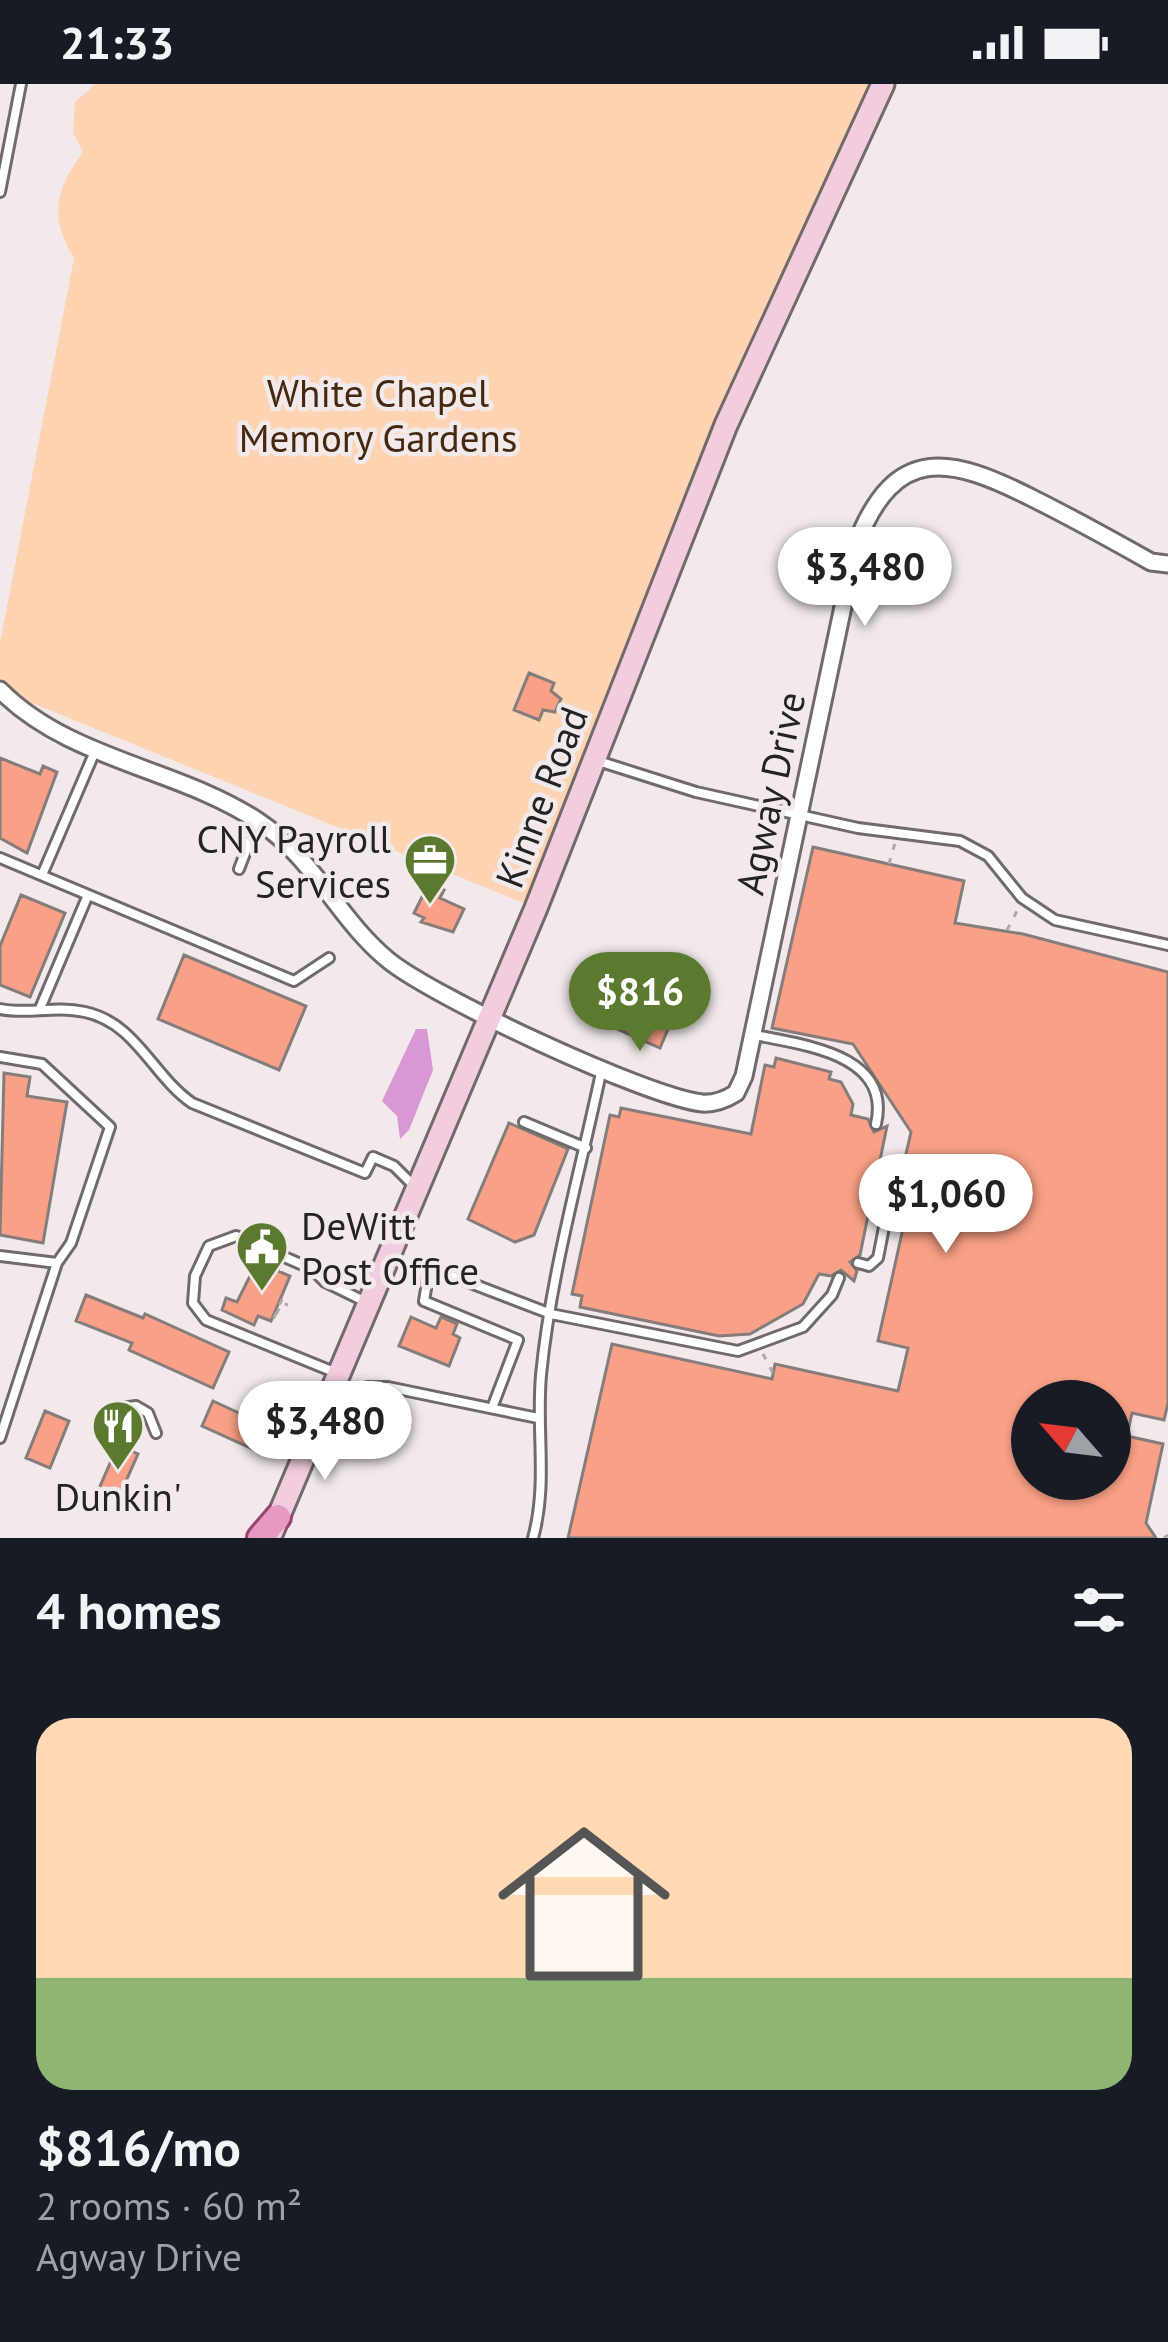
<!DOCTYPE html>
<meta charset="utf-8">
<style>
body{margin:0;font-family:"PT Sans",sans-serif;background:#20242c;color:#f1f3f6;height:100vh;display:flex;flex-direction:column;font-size:45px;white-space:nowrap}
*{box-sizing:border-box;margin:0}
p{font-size:39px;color:#9ea1a6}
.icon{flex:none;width:66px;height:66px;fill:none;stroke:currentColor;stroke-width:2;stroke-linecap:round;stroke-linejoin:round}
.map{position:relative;height:1454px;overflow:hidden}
.side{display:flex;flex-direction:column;background:#171b24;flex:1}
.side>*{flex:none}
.needle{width:78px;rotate:298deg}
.controls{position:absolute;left:1011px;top:1296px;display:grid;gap:24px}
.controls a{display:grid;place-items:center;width:120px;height:120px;border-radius:50%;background:#171b24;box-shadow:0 3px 9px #0004;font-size:60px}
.price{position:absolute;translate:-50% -102px;padding:0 27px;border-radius:42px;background:#fff;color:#222;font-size:39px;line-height:78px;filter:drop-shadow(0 3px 6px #0008)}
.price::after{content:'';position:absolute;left:50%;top:72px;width:36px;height:27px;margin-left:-18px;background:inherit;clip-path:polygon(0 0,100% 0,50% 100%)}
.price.on{background:#5c7a2f;color:#fff}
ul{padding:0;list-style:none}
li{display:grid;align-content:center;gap:24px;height:636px;padding:0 36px}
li+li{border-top:3px solid #363941}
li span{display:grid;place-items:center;height:372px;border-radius:36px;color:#555}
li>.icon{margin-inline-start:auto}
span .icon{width:216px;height:216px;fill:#fffc;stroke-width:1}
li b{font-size:51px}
h2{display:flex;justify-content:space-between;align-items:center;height:144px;padding:0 36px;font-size:51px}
.status{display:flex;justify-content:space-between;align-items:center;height:84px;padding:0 60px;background:#171b24;direction:ltr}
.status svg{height:33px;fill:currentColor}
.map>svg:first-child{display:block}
.green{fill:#fed3b2}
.water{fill:#da97d6}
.building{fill:#f9a086;stroke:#847d7b;stroke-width:3;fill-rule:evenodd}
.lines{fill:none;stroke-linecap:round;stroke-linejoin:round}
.lane-casing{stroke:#716a6a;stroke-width:14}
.street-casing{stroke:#716a6a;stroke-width:21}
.secondary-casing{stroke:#716a6a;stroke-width:27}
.primary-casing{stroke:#97446e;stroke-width:30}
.path{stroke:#aea8a8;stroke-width:3;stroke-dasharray:6 9;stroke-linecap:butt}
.lane{stroke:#fff;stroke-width:8}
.street{stroke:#fff;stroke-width:15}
.secondary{stroke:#f2cde0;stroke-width:21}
.primary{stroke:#e69ac1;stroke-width:24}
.labels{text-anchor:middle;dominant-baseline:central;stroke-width:9;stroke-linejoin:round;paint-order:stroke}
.park-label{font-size:39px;fill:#45280e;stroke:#f2eaea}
.street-label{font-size:39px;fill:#242222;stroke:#f2eaea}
.poi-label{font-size:39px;fill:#242222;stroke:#f2eaea;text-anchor:end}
</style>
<div class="status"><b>21:33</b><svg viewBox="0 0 49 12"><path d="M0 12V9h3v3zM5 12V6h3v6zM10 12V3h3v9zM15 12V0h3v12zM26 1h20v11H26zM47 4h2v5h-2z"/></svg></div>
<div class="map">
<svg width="1168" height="1454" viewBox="0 0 1168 1454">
<rect width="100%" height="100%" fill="#f2eaea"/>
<path class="green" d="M 95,0 L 883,0 L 789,198 L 536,824 L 0,606 L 0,559 L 74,174 C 49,133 55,106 83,68 L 73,49 L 75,18 Z"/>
<path class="water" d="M 416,945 L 427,945 L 433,986 L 409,1046 L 400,1055 L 397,1032 L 382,1017 Z"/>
<path class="building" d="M 529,589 L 554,599 L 551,607 L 561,615 L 555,628 L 543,626 L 539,636 L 514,626 Z
M 0,674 L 40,690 L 43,682 L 57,688 L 27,769 L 0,754 Z
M 813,763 L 964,797 L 955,839 L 1023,850 L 1168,888 L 1168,1319 L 1164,1336 L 1132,1329 L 1127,1352 L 1163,1360 L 1146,1439 L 1156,1454 L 568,1454 L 612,1260 L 772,1295 L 775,1280 L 898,1307 L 908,1264 L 878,1257 L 916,1086 L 903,1083 L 911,1048 L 853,960 L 772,944 ZM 1032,1317 L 1110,1317 L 1110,1395 L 1032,1395 Z
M 429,799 L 444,806 L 440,814 L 464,825 L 453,848 L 421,838 L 424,834 L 414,829 Z
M 21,811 L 65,829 L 30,913 L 0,901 L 0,862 Z
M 184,871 L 306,922 L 279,986 L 158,935 Z
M 628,913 L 673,933 L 660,964 L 615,944 Z
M 776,974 L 831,988 L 829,995 L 841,998 L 853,1020 L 851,1031 L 868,1035 L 874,1048 L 887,1042 L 877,1091 L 867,1096 L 873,1107 L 860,1171 L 850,1178 L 857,1187 L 854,1197 L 841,1186 L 831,1192 L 819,1190 L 803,1220 L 750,1250 L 719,1252 L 580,1223 L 582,1212 L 572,1210 L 610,1031 L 619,1033 L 621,1024 L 751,1050 L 765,981 L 774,983 Z
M 4,989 L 30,993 L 27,1012 L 67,1018 L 43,1159 L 0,1151 Z
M 509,1039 L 568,1065 L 534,1151 L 515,1158 L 468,1135 Z
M 260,1172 L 280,1180 L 278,1187 L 290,1192 L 271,1237 L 258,1232 L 254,1241 L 222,1226 L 226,1214 L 237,1218 Z
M 86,1211 L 143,1234 L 145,1230 L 229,1268 L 213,1304 L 129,1266 L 132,1259 L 76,1237 Z
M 411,1233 L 436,1244 L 441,1233 L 457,1240 L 453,1250 L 460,1254 L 449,1282 L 399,1262 Z
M 213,1317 L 267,1342 L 255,1366 L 202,1342 Z
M 45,1327 L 69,1337 L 50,1384 L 26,1374 Z
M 118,1361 L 138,1370 L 118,1415 L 98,1407 Z"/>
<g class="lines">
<g class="lane-casing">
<path id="lane" d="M 0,108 L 21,0
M 595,676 L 696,708 L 858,744 L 960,757 L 988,772 L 1022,814 L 1055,836 L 1168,861
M 0,774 L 294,897 L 329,874
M 239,785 L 257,738
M 42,791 L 96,665
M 41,922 L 88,811
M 0,925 C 28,931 54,921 85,928 C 136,939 152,991 192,1019 L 365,1089 L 373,1073 L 394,1082 L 416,1104
M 755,951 C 803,961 892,970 876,1040
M 0,973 L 42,980 L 110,1043 L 71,1159 L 57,1179 L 0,1354
M 524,1038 L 586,1064
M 0,1172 L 57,1179
M 858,1179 L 869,1182 L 878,1174 L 891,1107 L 875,1099
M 334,1288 L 206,1236 L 193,1219 L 195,1192 L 209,1162 L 236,1152 L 312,1185 L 325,1198 L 368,1219
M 332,1315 L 368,1303 L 388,1303 L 538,1334
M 492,1324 L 518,1256 L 424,1217 L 428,1192 L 439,1187 L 551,1230 L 738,1267 L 803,1243 L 832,1211 L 839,1194
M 104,1339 L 122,1324 L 136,1322 L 148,1329 L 156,1349
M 533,1454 C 548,1399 536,1348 541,1291 C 551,1188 581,1085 602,984"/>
</g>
<g class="street-casing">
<path id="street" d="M 0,606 C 69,676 178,684 258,737 C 314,774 338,835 388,876 C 433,913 647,1013 702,1019 C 715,1020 725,1016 736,1009 L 744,992 L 856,461 C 895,358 951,373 1034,415 C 1074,435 1112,456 1151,478 L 1168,480"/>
</g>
<g class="secondary-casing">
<path id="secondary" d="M 272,1448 L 536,824 L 726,341 L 883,0"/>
</g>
<g class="primary-casing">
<path id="primary" d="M 260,1454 L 278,1433"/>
</g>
<path class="path" d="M 889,780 L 895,759
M 1007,846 L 1017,827
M 282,1215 L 273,1236 L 282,1219 L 288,1221
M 763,1270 L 773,1289
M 1164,1454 L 1168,1451"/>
<use href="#lane" class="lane"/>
<use href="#street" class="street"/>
<use href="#secondary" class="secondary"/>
<use href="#primary" class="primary"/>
</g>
<defs>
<g id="office-pin" transform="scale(2.7)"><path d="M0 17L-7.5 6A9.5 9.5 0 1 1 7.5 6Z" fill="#5c7a2f" stroke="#f2eaea"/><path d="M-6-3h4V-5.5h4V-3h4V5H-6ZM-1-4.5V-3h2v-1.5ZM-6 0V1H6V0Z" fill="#fff"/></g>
<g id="civic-pin" transform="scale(2.7)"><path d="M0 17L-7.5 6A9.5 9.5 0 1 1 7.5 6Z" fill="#5c7a2f" stroke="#f2eaea"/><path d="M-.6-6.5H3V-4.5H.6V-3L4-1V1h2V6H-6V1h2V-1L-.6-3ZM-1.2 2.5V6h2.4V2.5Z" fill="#fff"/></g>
<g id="restaurant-pin" transform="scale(2.7)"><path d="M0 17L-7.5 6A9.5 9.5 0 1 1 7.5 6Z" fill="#5c7a2f" stroke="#f2eaea"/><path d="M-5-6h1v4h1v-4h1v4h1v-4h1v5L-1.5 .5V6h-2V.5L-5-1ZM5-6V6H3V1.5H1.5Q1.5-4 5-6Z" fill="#fff"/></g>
</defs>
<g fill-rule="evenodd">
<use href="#office-pin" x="430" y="776"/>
<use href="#civic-pin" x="262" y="1163"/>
<use href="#restaurant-pin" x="118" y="1342"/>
</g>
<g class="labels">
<g class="park-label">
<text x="378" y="308">White Chapel<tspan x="378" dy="45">Memory Gardens</tspan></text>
</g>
<g class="street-label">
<text transform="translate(770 709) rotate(-78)">Agway Drive</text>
<text transform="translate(541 713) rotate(-69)">Kinne Road</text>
</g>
<g class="poi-label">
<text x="391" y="754">CNY Payroll<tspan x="391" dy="45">Services</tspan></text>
<text x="301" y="1141" text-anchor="start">DeWitt<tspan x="301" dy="45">Post Office</tspan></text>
<text x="118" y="1412" text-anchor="middle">Dunkin'</text>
</g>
</g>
</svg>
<div class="controls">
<a><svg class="needle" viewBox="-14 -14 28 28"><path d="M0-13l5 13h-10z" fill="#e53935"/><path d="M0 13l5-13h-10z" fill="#9ea1a6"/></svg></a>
</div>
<b class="price" style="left:865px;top:545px">$3,480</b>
<b class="price on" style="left:640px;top:970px">$816</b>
<b class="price" style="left:946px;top:1172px">$1,060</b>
<b class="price" style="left:325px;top:1399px">$3,480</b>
</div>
<section class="side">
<h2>4 homes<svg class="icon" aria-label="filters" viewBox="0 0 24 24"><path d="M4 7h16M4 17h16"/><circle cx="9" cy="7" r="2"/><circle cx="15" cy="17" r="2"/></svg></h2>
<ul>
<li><span style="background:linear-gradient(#ffd9b3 70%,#8fb573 0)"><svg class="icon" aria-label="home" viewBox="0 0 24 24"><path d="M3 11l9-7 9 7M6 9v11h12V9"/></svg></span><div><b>$816/mo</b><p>2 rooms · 60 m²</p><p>Agway Drive</p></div></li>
</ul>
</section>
